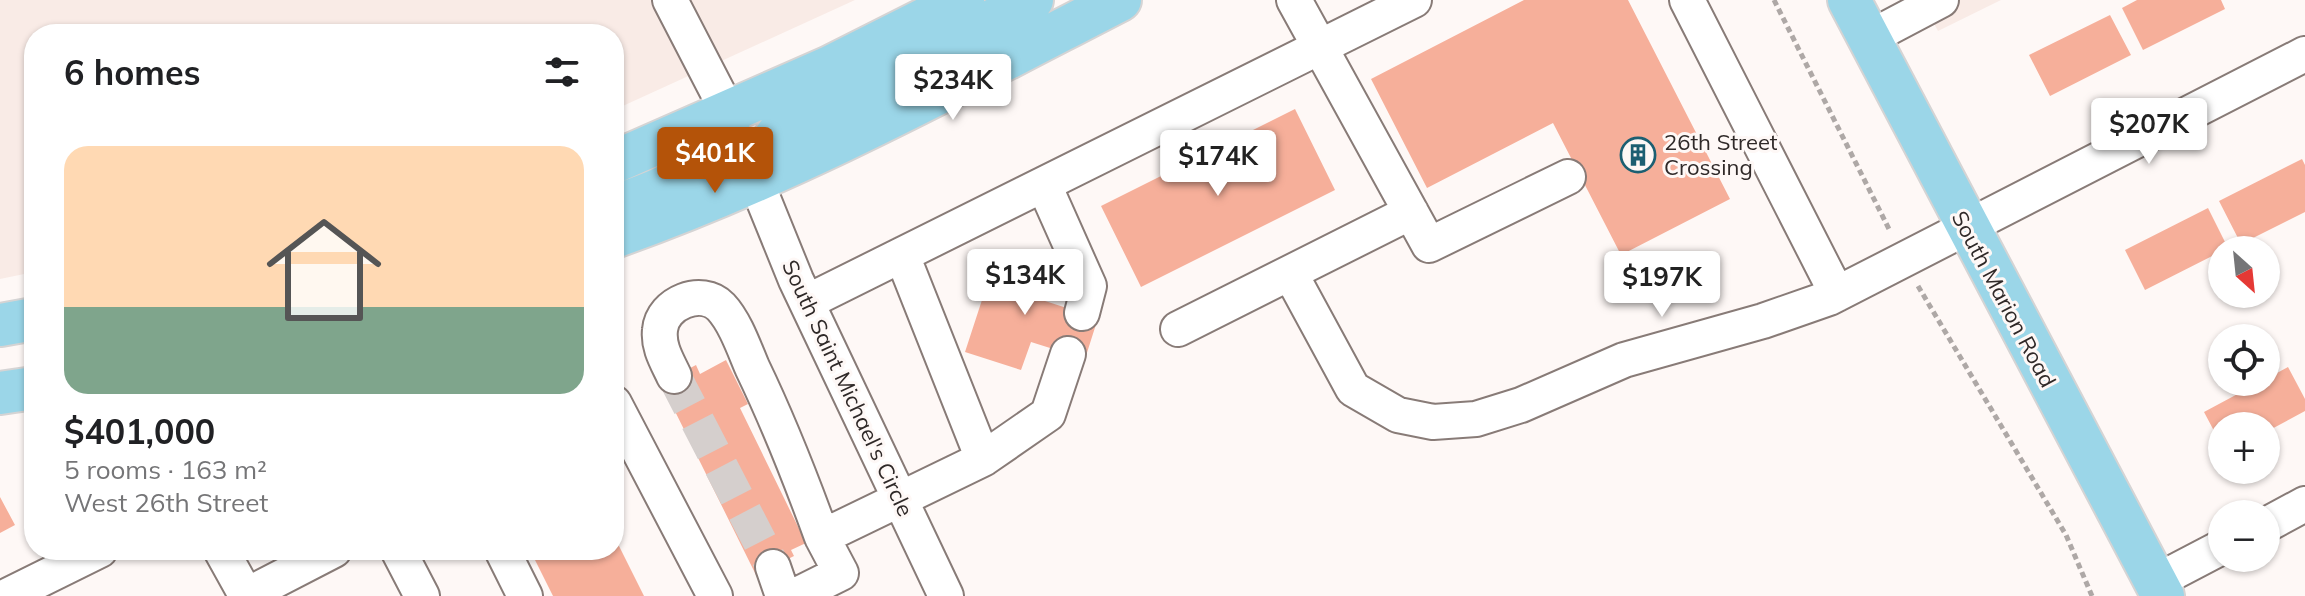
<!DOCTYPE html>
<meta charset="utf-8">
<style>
body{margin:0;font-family:Mulish,sans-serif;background:#f6f6f6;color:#202124;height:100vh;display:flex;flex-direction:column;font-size:30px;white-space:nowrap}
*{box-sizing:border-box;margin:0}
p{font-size:26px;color:#757577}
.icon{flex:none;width:44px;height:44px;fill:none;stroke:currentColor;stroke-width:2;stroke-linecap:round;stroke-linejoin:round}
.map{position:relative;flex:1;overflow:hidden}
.side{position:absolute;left:24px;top:24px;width:600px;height:536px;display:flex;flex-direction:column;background:#fff;border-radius:32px;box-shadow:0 2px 6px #0004}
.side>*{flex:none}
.needle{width:52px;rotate:153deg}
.controls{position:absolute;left:2208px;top:236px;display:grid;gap:16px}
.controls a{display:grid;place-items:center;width:72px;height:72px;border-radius:50%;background:#fff;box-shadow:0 2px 6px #0004;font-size:40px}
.price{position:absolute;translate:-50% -68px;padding:0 18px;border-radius:8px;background:#fff;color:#222;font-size:26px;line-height:52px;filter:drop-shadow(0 2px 4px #0008)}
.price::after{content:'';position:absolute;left:50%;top:48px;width:24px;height:18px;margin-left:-12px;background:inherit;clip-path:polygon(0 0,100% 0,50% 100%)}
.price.selected{background:#b45309;color:#fff}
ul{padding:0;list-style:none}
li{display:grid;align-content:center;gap:16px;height:424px;padding:0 40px}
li+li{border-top:2px solid #e0e0e0}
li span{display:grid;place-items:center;height:248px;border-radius:24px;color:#555}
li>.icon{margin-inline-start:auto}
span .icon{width:144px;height:144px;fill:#fffc;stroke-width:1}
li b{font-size:34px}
h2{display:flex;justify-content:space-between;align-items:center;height:96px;padding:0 40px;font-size:34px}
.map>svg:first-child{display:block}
.built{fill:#f9ebe6}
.building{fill:#f6af9a}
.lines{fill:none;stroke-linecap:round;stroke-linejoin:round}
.minor-tunnel{stroke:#d5cfcd;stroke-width:34;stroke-dasharray:34 17;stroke-linecap:butt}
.minor-casing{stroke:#887b77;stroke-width:38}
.major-casing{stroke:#d5d4d4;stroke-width:46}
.path{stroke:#aea8a6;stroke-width:5;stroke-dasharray:6 4;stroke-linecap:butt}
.minor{stroke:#fff;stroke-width:34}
.major{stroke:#9bd6e8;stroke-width:42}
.labels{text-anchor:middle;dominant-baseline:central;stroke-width:6;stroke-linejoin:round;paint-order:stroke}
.poi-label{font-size:22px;fill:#2f2928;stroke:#fef8f6;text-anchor:start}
.street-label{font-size:22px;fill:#2f2928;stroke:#fef8f6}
</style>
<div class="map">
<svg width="2305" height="596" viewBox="0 0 2305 596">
<rect width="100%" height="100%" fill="#fef8f6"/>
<path class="built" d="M 0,0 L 855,0 L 614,110 L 614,34 L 34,34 L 34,272 L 0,279 Z
M 1921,0 L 2001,0 L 1938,31 Z"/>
<path class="building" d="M 1524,0 L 1628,0 L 1730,199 L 1621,255 L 1553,123 L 1427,188 L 1371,79 Z
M 2137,0 L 2221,0 L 2225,9 L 2143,50 L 2122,8 Z
M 2110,15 L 2131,55 L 2050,96 L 2029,55 Z
M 1295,109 L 1335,190 L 1141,287 L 1101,206 Z
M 2302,159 L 2305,165 L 2305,212 L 2241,244 L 2219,201 Z
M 2208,208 L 2228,248 L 2145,290 L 2125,250 Z
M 997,254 L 1055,273 L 1045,301 L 1098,318 L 1085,359 L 1031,342 L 1021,370 L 965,352 Z
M 726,360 L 748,404 L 740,408 L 806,543 L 791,550 L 794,556 L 756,575 L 661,383 L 696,365 L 700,374 Z
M 2288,367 L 2305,399 L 2305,411 L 2266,432 L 2266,426 L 2222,426 L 2222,446 L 2204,412 L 2260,382 L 2266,382 L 2266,379 Z
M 0,497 L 15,525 L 0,533 Z
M 614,536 L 644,596 L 553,596 L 530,550 L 614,550 Z"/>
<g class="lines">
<path class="minor-tunnel" d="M 674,376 L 773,567"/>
<g class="minor-casing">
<path id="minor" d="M 670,0 L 729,114
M 1294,0 L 1429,245 L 1568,177
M 1687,0 L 1837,294
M 1869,38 L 1941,0
M 755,179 L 796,280 L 946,596
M 1044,185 L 1089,286 L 1082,313
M 1290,273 L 1353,389 L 1398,415 L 1433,422 L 1476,419 L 1521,405 L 1624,360 L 1763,321 L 1829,298 L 2305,54
M 807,302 L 1414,0
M 1178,329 L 1411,212
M 674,376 C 667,361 658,347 660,330 C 662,303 702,287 721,307 C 735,322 744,348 752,367 C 779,423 801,479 822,537
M 614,403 L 715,596
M 983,459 L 1048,414 L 1068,354
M 2266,525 L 2305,504
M 221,550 L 246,595
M 398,550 L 422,596
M 502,550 L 525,596
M 773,567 L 783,596
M 2155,582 L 2222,547
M 7,596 L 100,550
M 245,596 L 334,550
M 795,596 L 841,573 L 822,537 L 983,459 L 902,255"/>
</g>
<g class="major-casing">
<path id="major" d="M 1849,0 L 2163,596
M 614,162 L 830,67 L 963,0
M 755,179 L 765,152 L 779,132 L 1032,0
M 619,205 C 659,190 731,166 729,114
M 614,237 C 789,175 955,85 1120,0
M 0,325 L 34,319
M 0,393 L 34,388"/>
</g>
<path class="path" d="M 1774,0 L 1890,231
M 1918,286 L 2066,535 L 2092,596"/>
<use href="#minor" class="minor"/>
<use href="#major" class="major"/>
</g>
<defs>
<g id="building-ring" transform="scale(1.8)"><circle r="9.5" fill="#fef8f6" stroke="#1c5f72" stroke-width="1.5"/><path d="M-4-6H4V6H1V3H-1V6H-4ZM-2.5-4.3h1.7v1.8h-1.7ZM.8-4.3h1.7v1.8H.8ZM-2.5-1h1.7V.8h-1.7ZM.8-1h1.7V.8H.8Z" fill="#1c5f72"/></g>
</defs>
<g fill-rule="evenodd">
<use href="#building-ring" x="1638" y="155"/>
</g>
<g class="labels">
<g class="poi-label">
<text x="1664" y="142">26th Street<tspan x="1664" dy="25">Crossing</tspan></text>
</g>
<g class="street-label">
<text transform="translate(2004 299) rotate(62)">South Marion Road</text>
<text transform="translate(848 388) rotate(65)">South Saint Michael's Circle</text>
</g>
</g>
</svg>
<div class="controls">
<a><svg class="needle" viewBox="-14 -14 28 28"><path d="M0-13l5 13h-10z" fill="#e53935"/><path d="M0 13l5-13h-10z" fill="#757577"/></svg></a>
<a><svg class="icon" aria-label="locate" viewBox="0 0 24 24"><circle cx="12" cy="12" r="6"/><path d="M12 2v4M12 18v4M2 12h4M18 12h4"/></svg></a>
<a>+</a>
<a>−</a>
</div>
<b class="price" style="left:953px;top:122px">$234K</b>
<b class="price" style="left:2149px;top:166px">$207K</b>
<b class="price selected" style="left:715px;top:195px">$401K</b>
<b class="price" style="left:1218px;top:198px">$174K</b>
<b class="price" style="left:1025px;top:317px">$134K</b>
<b class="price" style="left:1662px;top:319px">$197K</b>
<section class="side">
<h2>6 homes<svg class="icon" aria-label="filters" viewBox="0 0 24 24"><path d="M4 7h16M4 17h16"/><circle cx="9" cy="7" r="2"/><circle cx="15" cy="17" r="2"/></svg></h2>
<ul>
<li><span style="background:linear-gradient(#ffd9b3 65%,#7fa58c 0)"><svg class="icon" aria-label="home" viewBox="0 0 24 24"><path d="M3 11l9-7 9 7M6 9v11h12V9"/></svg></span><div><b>$401,000</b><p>5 rooms · 163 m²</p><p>West 26th Street</p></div></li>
</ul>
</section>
</div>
